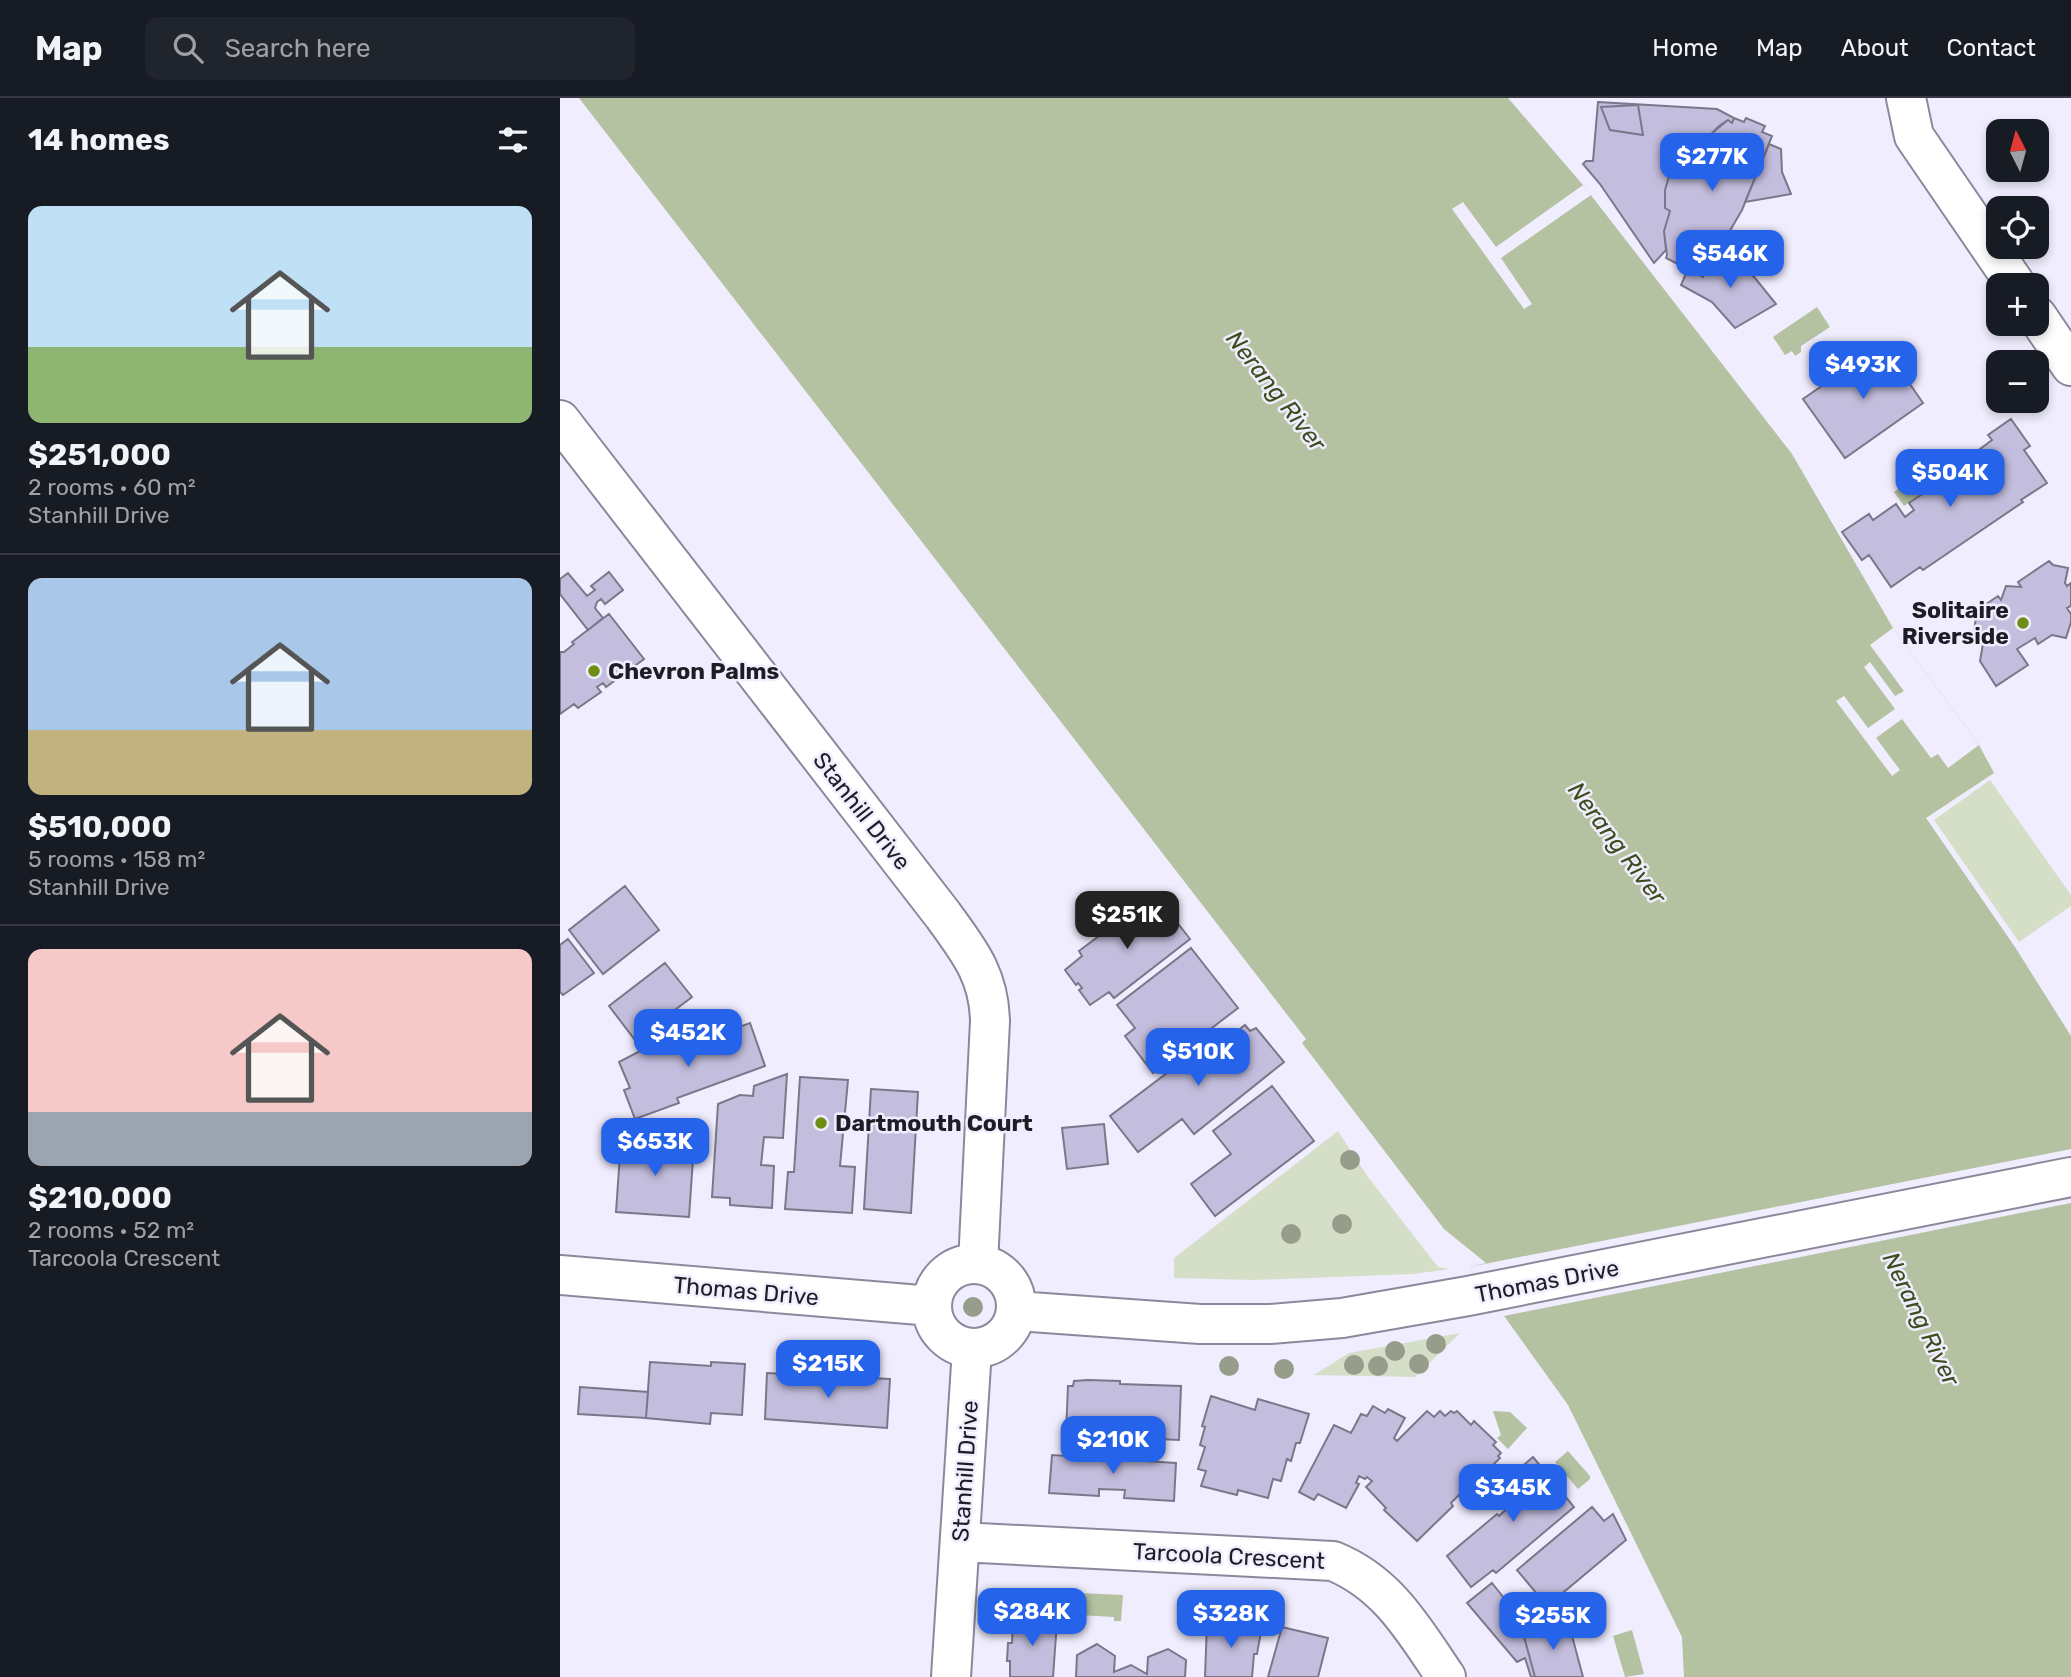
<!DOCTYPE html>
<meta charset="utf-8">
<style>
body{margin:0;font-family:Rubik,sans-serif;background:#20242c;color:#f1f3f6;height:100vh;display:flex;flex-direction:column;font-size:26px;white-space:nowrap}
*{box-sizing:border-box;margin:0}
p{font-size:23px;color:#9ea1a6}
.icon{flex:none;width:38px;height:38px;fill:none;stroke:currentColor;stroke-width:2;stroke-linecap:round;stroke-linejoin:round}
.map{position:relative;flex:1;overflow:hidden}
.details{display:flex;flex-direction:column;background:#171b24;width:560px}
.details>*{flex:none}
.needle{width:46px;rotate:354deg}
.controls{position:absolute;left:1426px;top:21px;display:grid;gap:14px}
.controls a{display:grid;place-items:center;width:63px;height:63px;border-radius:14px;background:#171b24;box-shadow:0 4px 10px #0003;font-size:35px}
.price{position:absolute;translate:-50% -60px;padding:0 16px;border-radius:14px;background:#2563eb;color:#fff;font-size:23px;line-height:46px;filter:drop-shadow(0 2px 4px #0008)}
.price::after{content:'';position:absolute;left:50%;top:42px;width:21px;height:16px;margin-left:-10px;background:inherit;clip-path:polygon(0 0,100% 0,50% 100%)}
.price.selected{background:#222;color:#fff}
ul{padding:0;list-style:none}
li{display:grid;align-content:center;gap:14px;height:371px;padding:0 28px}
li+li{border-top:2px solid #363941}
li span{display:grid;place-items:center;height:217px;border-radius:14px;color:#555}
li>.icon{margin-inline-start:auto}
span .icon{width:126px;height:126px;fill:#fffc;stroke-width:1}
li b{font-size:30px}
h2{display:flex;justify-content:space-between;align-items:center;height:84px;padding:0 28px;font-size:30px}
header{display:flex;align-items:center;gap:42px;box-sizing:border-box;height:98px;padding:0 35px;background:#171b24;border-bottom:2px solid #363941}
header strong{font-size:33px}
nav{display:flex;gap:38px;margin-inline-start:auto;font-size:24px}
.search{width:490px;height:63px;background:#20242c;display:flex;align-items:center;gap:18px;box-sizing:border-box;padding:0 24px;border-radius:14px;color:#9ea1a6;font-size:26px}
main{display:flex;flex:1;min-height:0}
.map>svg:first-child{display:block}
.green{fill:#d5dfc7}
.water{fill:#b5c2a2}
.pier{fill:#f0edfe}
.building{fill:#c4bede;stroke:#7b778a;stroke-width:2}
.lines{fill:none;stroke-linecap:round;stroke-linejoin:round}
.minor-casing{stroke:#8c889c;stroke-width:42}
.major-casing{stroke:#8c889c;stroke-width:42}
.minor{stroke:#fff;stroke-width:38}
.major{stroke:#fff;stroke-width:38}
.tree{fill:#969e8b}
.poi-dot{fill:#6d8e12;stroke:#f0edfe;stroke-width:2.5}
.labels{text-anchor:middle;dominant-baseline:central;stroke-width:5;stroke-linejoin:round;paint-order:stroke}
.poi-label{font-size:23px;font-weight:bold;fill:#1e1c24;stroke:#f0edfe;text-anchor:start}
.street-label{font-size:23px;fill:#1e1c24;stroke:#f0edfe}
.water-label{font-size:24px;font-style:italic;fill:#3d4d1c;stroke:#f0edfe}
</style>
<header>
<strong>Map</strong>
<div class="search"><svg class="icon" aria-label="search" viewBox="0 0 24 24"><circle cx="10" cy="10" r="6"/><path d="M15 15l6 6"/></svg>Search here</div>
<nav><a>Home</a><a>Map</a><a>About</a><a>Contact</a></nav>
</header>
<main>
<section class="details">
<h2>14 homes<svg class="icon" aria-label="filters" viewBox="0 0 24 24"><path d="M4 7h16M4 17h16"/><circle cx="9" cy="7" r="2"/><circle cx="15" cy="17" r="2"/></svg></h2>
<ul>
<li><span style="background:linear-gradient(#bfe0f5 65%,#8fb573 0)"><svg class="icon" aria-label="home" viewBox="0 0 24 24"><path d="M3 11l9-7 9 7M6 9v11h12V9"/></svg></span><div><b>$251,000</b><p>2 rooms · 60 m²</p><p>Stanhill Drive</p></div></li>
<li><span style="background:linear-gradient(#a9c7e8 70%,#c2b280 0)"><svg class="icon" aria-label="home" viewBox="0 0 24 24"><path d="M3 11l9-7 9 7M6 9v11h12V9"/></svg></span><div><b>$510,000</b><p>5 rooms · 158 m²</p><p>Stanhill Drive</p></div></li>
<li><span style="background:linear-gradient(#f6c9c9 75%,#9aa5b1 0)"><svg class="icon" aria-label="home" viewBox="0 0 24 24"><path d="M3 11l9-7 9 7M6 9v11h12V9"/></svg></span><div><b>$210,000</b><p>2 rooms · 52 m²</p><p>Tarcoola Crescent</p></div></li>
</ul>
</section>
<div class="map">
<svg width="1511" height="1579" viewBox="0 0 1511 1579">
<rect width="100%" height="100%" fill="#f0edfe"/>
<path class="green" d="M 1430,682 L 1511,797 L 1511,808 L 1459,844 L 1374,722 Z
M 778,1033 L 808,1079 L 878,1169 L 889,1171 L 854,1176 L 694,1182 L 614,1180 L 614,1160 Z
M 900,1235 L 855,1279 L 754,1277 L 789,1255 Z"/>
<path class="water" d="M 19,0 L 948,0 L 1023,87 L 1232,356 L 1333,530 L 1419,647 L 1434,675 L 1366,720 L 1455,849 L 1511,938 L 1511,1579 L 1124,1579 L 1122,1539 L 1008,1307 L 909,1169 L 926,1165 L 884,1131 L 742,945 L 746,941 Z
M 1257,209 L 1270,229 L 1241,248 L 1241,254 L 1235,258 L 1232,253 L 1225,257 L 1213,239 Z
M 1367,370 L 1377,384 L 1344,408 L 1334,394 Z
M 933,1313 L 950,1314 L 967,1330 L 948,1351 L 937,1340 L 941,1337 Z
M 1008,1353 L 1030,1378 L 1030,1381 L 1018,1391 L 995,1364 Z
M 520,1495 L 563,1497 L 561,1523 L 554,1523 L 554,1519 L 518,1517 Z
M 1072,1532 L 1084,1576 L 1065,1579 L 1053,1538 Z"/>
<path class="pier" d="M 1023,87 L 1031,97 L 941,160 L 972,206 L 964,211 L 892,111 L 903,104 L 936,149 Z
M 1333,530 L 1419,647 L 1388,670 L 1378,656 L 1371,660 L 1342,621 L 1316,640 L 1340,672 L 1332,678 L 1276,603 L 1284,598 L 1308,630 L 1335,611 L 1304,569 L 1310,564 L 1335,598 L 1344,593 L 1310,547 Z
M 1511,1051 L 1511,1105 L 944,1218 L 909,1169 Z"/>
<path class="building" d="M 1038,4 L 1157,11 L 1174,20 L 1172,25 L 1168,22 L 1159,28 L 1151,36 L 1140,54 L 1133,51 L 1120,61 L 1110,75 L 1105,92 L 1105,110 L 1110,113 L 1104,133 L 1106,152 L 1094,165 L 1040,86 L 1023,66 L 1026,63 L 1033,63 Z
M 1078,7 L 1083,37 L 1050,32 L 1041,9 Z
M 1174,20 L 1184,24 L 1186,20 L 1205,28 L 1202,34 L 1212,38 L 1182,112 L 1143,179 L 1106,160 L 1107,157 L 1104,133 L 1110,113 L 1105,110 L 1105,92 L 1110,75 L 1120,61 L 1133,51 L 1140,54 L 1151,36 L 1168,22 L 1172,25 Z
M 1209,46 L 1221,51 L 1222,74 L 1231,96 L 1185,104 Z
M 1157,153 L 1180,167 L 1195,180 L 1216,206 L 1175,230 L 1152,204 L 1121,187 L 1128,171 L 1143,179 Z
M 1322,246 L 1363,305 L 1285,360 L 1243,301 Z
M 1451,321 L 1470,348 L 1464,352 L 1487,385 L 1461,402 L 1463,404 L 1363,472 L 1360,469 L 1331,489 L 1309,457 L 1302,462 L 1282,434 L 1309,416 L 1313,422 L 1336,406 L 1345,419 L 1354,412 L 1349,405 L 1406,367 L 1412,375 L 1424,367 L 1416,354 L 1432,342 L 1428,337 Z
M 1489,463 L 1493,467 L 1508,470 L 1505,485 L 1507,488 L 1511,485 L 1511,508 L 1507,510 L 1511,516 L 1511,524 L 1506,540 L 1492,537 L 1478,546 L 1475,540 L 1457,551 L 1468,567 L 1436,588 L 1420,563 L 1424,540 L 1428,538 L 1425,534 L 1414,532 L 1416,520 L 1413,515 L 1438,498 L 1441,502 L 1446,488 L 1461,489 L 1458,484 Z
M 49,474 L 63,492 L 45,506 L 41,501 L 37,504 L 35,510 L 43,520 L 28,532 L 0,496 L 0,481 L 8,475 L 27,498 L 35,492 L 31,488 Z
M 49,516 L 84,561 L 46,589 L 43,585 L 37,589 L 41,594 L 18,610 L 14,606 L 0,616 L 0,554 L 4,554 L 14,546 L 12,544 Z
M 65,788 L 99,832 L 43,876 L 9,832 Z
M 595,796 L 630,841 L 554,900 L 549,894 L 530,907 L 519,892 L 522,890 L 518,885 L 516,887 L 505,872 L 522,858 L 519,853 Z
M 8,841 L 34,875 L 3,897 L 0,894 L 0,847 Z
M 631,850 L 678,910 L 593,975 L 565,938 L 575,930 L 557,907 Z
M 105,865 L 132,899 L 75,942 L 49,908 Z
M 190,925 L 205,968 L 117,1000 L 119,1005 L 75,1021 L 64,992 L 70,990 L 59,964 L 103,941 L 108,955 Z
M 685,927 L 690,933 L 696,930 L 724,964 L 634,1036 L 622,1021 L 578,1054 L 550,1018 L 639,951 L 645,959 Z
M 227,976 L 223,1040 L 204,1039 L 201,1067 L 214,1068 L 212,1110 L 170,1107 L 170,1100 L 152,1099 L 158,1006 L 180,997 L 193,998 L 194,988 Z
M 240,979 L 288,982 L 280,1068 L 295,1069 L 292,1115 L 225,1111 L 228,1074 L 234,1074 Z
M 712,988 L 754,1043 L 655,1118 L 631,1086 L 671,1056 L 653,1033 Z
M 311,991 L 358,994 L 351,1115 L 304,1111 Z
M 544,1026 L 548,1066 L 507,1071 L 502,1030 Z
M 61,1042 L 134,1046 L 129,1119 L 56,1114 Z
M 90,1264 L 151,1268 L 151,1264 L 185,1266 L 182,1317 L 151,1315 L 150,1326 L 86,1320 Z
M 207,1275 L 330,1281 L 327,1330 L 205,1321 Z
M 528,1282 L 560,1283 L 560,1286 L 621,1288 L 619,1342 L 575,1340 L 575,1345 L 541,1344 L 541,1338 L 506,1336 L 508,1288 L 513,1288 L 514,1283 Z
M 20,1289 L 88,1294 L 86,1320 L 18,1316 Z
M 651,1298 L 695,1312 L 698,1301 L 749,1316 L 740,1345 L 736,1345 L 731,1363 L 727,1361 L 721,1383 L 713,1381 L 708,1400 L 678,1392 L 677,1397 L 641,1388 L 646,1373 L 638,1371 L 645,1349 L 640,1347 L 645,1329 L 642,1328 Z
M 813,1308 L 825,1315 L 828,1311 L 845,1320 L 834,1340 L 837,1343 L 867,1313 L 874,1319 L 880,1313 L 885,1318 L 891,1313 L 894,1315 L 897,1313 L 911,1327 L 914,1323 L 936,1344 L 933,1347 L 941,1355 L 938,1358 L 940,1360 L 916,1384 L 914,1382 L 891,1405 L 893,1408 L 857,1443 L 824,1412 L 826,1410 L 806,1389 L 812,1383 L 807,1379 L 805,1381 L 799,1378 L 796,1385 L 799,1386 L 786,1410 L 758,1396 L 754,1402 L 739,1394 L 774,1327 L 791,1335 L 801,1316 L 807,1318 Z
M 538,1354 L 569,1355 L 569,1362 L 616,1365 L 614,1403 L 564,1400 L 565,1392 L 539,1391 L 539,1398 L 489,1395 L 492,1357 L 538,1360 Z
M 973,1359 L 1014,1409 L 936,1475 L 933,1472 L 911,1489 L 887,1458 L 937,1416 L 939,1418 L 952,1406 L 937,1390 Z
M 1032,1409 L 1044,1423 L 1053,1416 L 1066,1442 L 987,1508 L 957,1472 Z
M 932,1485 L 960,1520 L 981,1502 L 987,1508 L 991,1505 L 998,1526 L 963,1535 L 975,1579 L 971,1579 L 965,1560 L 957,1564 L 907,1505 Z
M 469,1518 L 483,1518 L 483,1523 L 497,1524 L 493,1579 L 450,1579 L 450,1563 L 447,1563 L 448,1545 L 452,1545 L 453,1521 L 469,1522 Z
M 1008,1523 L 1023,1579 L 975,1579 L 963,1535 Z
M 647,1525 L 702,1528 L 697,1556 L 694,1556 L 692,1579 L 645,1579 Z
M 722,1529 L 768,1540 L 758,1579 L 708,1579 Z
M 537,1546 L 555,1558 L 554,1574 L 571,1567 L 587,1576 L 588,1559 L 608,1551 L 626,1562 L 625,1579 L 516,1579 L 517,1557 Z"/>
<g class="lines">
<g class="minor-casing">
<path id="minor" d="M 1346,0 L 1354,38 L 1456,187
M 1477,218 L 1511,268
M 0,322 L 383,817 C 409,853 429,877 430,923 L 418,1166
M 400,1444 L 773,1463 C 828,1485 854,1532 886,1579
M 391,1579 L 412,1251"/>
</g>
<g class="major-casing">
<path id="major" d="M372 1208a42 42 0 1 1 84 0a42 42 0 1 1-84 0Z
M 0,1177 L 372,1208
M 456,1213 L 640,1226 L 710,1226 L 782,1220 L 908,1198 L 1511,1079"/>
</g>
<use href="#minor" class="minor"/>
<use href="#major" class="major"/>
</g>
<g class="tree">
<circle cx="790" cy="1062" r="10"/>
<circle cx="782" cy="1126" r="10"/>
<circle cx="731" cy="1136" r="10"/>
<circle cx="413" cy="1209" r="10"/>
<circle cx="876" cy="1246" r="10"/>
<circle cx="835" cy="1253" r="10"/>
<circle cx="859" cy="1266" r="10"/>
<circle cx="794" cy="1267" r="10"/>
<circle cx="669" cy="1268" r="10"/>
<circle cx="818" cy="1268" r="10"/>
<circle cx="724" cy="1271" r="10"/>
</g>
<g class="poi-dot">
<circle cx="1463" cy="525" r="7"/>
<circle cx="34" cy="573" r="7"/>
<circle cx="261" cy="1025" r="7"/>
</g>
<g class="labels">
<g class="poi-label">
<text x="1449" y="512" text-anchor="end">Solitaire<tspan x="1449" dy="26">Riverside</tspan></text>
<text x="48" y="573">Chevron Palms</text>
<text x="275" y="1025">Dartmouth Court</text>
</g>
<g class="street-label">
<text transform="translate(302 713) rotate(52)">Stanhill Drive</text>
<text transform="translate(987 1183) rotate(-11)">Thomas Drive</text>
<text transform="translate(186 1193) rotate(5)">Thomas Drive</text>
<text transform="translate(405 1373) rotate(-86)">Stanhill Drive</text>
<text transform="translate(669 1458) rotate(3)">Tarcoola Crescent</text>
</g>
<g class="water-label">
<text transform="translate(716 293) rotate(52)">Nerang River</text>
<text transform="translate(1057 745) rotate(53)">Nerang River</text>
<text transform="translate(1361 1221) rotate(64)">Nerang River</text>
</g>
</g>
</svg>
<div class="controls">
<a><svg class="needle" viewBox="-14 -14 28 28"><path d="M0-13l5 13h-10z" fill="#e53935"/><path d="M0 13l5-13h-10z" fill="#9ea1a6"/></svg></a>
<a><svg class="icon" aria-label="locate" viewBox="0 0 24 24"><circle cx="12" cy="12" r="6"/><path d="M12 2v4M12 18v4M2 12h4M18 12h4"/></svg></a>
<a>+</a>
<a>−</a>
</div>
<b class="price" style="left:1152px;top:95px">$277K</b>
<b class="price" style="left:1170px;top:192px">$546K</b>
<b class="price" style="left:1303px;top:303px">$493K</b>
<b class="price" style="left:1390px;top:411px">$504K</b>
<b class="price selected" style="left:567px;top:853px">$251K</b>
<b class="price" style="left:128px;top:971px">$452K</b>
<b class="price" style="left:638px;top:990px">$510K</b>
<b class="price" style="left:95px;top:1080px">$653K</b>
<b class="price" style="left:268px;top:1302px">$215K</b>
<b class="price" style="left:553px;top:1378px">$210K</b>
<b class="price" style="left:953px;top:1426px">$345K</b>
<b class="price" style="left:472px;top:1550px">$284K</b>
<b class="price" style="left:671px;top:1552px">$328K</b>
<b class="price" style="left:993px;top:1554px">$255K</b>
</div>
</main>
